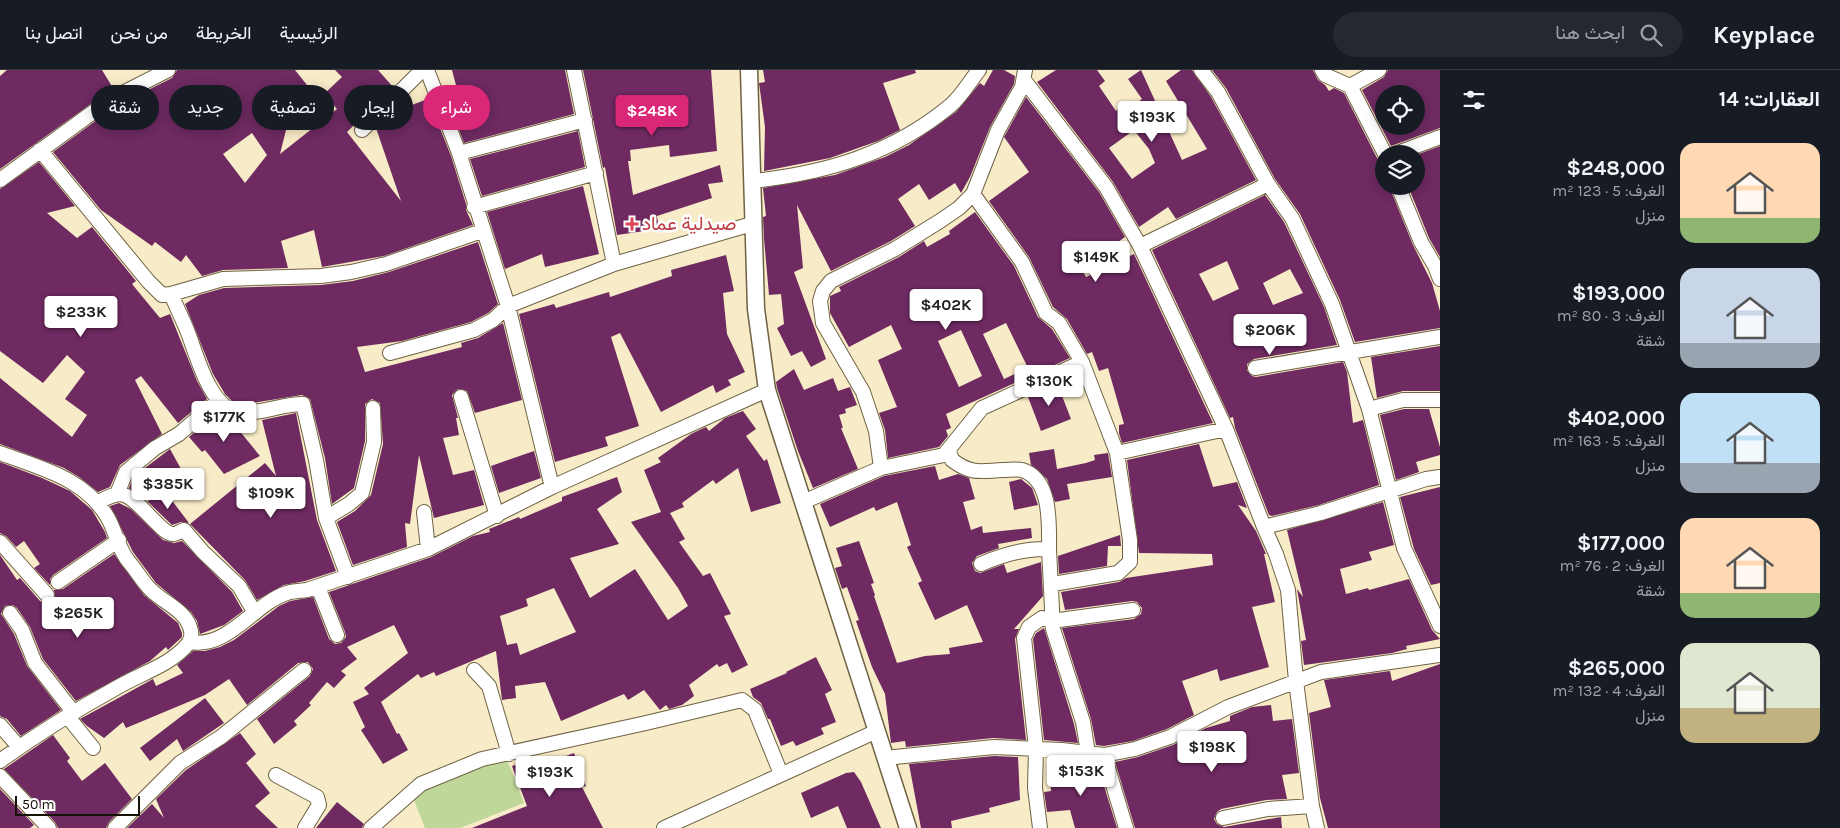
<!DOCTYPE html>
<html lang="ar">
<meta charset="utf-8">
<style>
body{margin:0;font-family:Karla,Vazirmatn,sans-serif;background:#242831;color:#f1f3f6;direction:rtl;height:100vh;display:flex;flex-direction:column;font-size:19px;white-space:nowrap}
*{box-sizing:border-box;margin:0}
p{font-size:16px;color:#9ea1a6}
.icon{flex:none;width:28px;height:28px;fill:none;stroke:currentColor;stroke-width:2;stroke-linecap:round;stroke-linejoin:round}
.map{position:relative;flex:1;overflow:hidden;direction:ltr}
.panel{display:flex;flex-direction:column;background:#171b24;width:400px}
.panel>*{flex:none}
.top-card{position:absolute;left:15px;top:15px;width:475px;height:45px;direction:rtl;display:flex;gap:10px}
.buttons{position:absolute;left:1375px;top:15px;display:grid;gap:10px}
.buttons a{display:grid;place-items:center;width:50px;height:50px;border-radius:50%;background:#171b24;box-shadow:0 2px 12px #0003;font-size:25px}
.scale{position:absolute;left:15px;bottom:12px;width:125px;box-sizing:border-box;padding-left:5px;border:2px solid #171206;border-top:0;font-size:14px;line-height:18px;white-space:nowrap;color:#171206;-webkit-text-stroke:4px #fff;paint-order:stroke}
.price{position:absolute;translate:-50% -42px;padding:0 11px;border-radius:5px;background:#fff;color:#222;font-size:16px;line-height:32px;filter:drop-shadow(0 1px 2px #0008)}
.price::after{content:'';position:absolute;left:50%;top:30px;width:15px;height:11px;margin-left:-8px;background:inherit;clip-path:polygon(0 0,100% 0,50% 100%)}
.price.on{background:#db2777;color:#fff}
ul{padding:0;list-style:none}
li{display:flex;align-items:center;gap:15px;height:125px;padding:0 20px}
li span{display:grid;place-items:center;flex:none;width:140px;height:100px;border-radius:15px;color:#555}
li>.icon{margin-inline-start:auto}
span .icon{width:60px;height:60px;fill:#fffc;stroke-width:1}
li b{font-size:21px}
h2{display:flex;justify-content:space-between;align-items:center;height:60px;padding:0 20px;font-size:21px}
.pill{padding:0 18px;border-radius:22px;background:#171b24;box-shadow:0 2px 12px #0003;font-size:18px;line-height:45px}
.pill.on{background:#db2777;color:#fff}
header{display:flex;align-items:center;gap:30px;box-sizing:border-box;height:70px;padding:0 25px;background:#171b24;border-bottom:1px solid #363941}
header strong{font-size:24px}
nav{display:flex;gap:28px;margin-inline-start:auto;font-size:18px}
.search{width:350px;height:45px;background:#242831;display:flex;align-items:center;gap:12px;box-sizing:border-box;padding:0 18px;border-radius:28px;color:#9ea1a6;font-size:19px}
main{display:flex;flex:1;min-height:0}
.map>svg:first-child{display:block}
.green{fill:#c0d79a}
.building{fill:#6e2a61;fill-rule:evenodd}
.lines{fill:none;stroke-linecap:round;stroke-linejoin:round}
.minor-casing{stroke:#6e6243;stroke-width:16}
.tertiary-casing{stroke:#6e6243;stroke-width:19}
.minor{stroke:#fff;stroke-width:14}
.tertiary{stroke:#fff;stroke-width:16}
.health-dot{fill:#e0444e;stroke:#fff;stroke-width:2}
.labels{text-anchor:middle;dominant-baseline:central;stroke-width:5;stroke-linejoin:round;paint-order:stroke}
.health-label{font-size:19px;fill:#be3a42;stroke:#fff;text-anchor:start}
</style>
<header>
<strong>Keyplace</strong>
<div class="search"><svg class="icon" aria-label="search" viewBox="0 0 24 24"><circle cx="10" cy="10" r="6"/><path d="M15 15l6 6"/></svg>ابحث هنا</div>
<nav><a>الرئيسية</a><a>الخريطة</a><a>من نحن</a><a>اتصل بنا</a></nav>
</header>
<main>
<section class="panel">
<h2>العقارات: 14<svg class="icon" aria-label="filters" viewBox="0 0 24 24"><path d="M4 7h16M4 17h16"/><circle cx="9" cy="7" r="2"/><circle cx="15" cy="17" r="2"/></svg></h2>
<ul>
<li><span style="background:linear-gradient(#ffd9b3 75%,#8fb573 0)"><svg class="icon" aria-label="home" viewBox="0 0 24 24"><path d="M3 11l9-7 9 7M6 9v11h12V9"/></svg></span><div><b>$248,000</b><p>الغرف: 5 · 123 m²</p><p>منزل</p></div></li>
<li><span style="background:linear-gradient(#c9d6e8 75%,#9aa5b1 0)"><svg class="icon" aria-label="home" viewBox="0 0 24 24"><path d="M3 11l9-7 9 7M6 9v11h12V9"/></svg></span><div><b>$193,000</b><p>الغرف: 3 · 80 m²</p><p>شقة</p></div></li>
<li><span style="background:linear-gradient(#bfe0f5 70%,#9aa5b1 0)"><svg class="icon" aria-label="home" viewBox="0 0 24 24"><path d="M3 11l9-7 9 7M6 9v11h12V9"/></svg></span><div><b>$402,000</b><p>الغرف: 5 · 163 m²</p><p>منزل</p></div></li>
<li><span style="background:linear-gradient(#ffd9b3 75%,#8fb573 0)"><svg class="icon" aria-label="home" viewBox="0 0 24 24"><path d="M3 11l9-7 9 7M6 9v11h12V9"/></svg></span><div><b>$177,000</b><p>الغرف: 2 · 76 m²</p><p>شقة</p></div></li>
<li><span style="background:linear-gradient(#dfe7d0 65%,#c2b280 0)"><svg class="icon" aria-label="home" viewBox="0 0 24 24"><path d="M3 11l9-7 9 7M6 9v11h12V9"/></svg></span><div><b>$265,000</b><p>الغرف: 4 · 132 m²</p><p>منزل</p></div></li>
</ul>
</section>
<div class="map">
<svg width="1440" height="758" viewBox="0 0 1440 758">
<rect width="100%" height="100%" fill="#f8ebc7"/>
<path class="green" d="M 506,687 L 524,733 L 460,758 L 425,758 L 412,725 Z"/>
<path class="building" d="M 7,0 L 102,0 L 113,18 L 0,99 L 0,6 Z
M 177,0 L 295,0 L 307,15 L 288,29 L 292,36 L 280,84 L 337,39 L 324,24 L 342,7 L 335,0 L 378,0 L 393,17 L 347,62 L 401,131 L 376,58 L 393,42 L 425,30 L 432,49 L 436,48 L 451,86 L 466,134 L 466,140 L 473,155 L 384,186 L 322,197 L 314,160 L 281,171 L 288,198 L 223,200 L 202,206 L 186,185 L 181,192 L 155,172 L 152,176 L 101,140 L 53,82 L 116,36 L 172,8 ZM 252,63 L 267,85 L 245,113 L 223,84 Z
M 452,0 L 565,0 L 574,44 L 464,73 L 452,42 L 462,38 Z
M 583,0 L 711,0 L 717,81 L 670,87 L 669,75 L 630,80 L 631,91 L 628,91 L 633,125 L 720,95 L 723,112 L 708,114 L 712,128 L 657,146 L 659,159 L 617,165 L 605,97 L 603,98 Z
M 763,0 L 915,0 L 916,3 L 883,13 L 900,60 L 878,71 L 830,88 L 764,101 L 765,57 L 759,13 L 765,12 Z
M 993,0 L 1004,0 L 1015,6 L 1014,14 L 990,57 L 970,107 L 961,123 L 955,113 L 929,130 L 919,114 L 898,129 L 915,156 L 891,171 L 831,201 L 797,135 L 803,198 L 794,202 L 826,289 L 811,297 L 802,281 L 791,286 L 777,258 L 784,254 L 781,224 L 769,225 L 764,169 L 763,147 L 766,146 L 763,118 L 835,105 L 885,87 L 909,75 L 956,42 L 980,13 L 984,16 Z
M 1056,0 L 1097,0 L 1105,11 L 1099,16 L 1116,41 L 1118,39 L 1122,44 L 1142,29 L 1128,9 L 1141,0 L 1182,90 L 1207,79 L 1166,11 L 1181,0 L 1192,0 L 1211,27 L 1256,110 L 1176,149 L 1168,137 L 1139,157 L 1113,112 L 1037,12 ZM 1134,60 L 1149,79 L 1155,93 L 1132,109 L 1109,78 Z
M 1212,0 L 1313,0 L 1318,10 L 1325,15 L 1329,21 L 1334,18 L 1344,23 L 1377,88 L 1384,93 L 1384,116 L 1389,116 L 1413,175 L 1432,213 L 1440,241 L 1440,258 L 1355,272 L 1340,230 L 1300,144 L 1275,109 L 1226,18 Z
M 1388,0 L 1440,0 L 1440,58 L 1391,76 L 1362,20 L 1384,7 ZM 1384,24 L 1416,24 L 1416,56 L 1384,56 Z
M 1026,27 L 1099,122 L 1125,167 L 1081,198 L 1086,207 L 1134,184 L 1213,353 L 1122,373 L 1119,363 L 1119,355 L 1124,354 L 1108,298 L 1099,301 L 1092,282 L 1087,284 L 1067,249 L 1053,237 L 1029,187 L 989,131 L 1029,102 L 1004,67 Z
M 578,61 L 585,97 L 482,126 L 470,89 Z
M 1440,76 L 1440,187 L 1429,168 L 1408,116 L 1416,116 L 1416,85 Z
M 39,92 L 75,136 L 47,143 L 77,168 L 92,157 L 136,211 L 132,214 L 160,248 L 170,244 L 197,311 L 207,329 L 178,353 L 141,306 L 135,310 L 162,364 L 120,395 L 110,417 L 98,422 L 79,407 L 64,398 L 0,374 L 0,308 L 72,367 L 87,345 L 65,329 L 85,302 L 67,285 L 43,313 L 0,281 L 0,119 Z
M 583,116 L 599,184 L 545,197 L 542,184 L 505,199 L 487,142 Z
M 1265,125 L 1284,152 L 1324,237 L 1337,275 L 1254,289 L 1247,294 L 1247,300 L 1252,306 L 1256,307 L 1343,292 L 1347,302 L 1353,353 L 1363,350 L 1379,415 L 1319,435 L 1272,446 L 1269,445 L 1235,358 L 1233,347 L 1230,348 L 1152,180 ZM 1227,191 L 1239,219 L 1213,231 L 1199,204 ZM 1290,199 L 1303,223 L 1273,235 L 1263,213 Z
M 975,142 L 1014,196 L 1038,247 L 1052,259 L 1070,288 L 946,344 L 951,358 L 946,360 L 948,366 L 939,377 L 888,388 L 885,360 L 879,343 L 897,337 L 878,290 L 902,279 L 891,255 L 849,277 L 830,243 L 830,226 L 841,221 L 839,217 L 899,187 L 924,171 L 927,177 L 950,164 L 949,161 ZM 1006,253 L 1028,298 L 1004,309 L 983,264 ZM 961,260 L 982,306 L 959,317 L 938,271 Z
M 478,172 L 498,234 L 488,243 L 471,252 L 402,271 L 357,277 L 365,302 L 462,277 L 461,273 L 478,268 L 503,253 L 522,330 L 475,343 L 467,321 L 458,319 L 452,325 L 458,348 L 456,348 L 459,365 L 443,368 L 453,405 L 474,400 L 484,435 L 434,448 L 419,385 L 410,454 L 405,453 L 407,477 L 353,495 L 337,452 L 355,441 L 371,425 L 383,374 L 380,333 L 372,329 L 365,334 L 365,371 L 354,418 L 332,434 L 325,388 L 310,329 L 302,325 L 253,333 L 240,333 L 232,331 L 225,324 L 213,304 L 185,234 L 199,225 L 224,218 L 321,215 L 353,211 L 389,202 Z
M 726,185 L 734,221 L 723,223 L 727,264 L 745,302 L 728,310 L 731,315 L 716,323 L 713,315 L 661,342 L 620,263 L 611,267 L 639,356 L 605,367 L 608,376 L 555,392 L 519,244 L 554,234 L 556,238 L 609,222 L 610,227 L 672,206 L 671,200 Z
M 1440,276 L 1440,321 L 1403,321 L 1377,328 L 1371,287 Z
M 794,299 L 804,320 L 833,308 L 838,321 L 850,317 L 857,335 L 845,339 L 846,343 L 839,345 L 843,358 L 841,358 L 858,399 L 813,418 L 798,381 L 777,318 L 776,312 Z
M 1057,313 L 1071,349 L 1041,361 L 1028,327 Z
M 1404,339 L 1429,339 L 1440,377 L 1440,385 L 1416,392 L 1419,402 L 1396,410 L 1380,345 Z
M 743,341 L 756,359 L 746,366 L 764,391 L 767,389 L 781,433 L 751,442 L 738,398 L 716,414 L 713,410 L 682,433 L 684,437 L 670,443 L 685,469 L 679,472 L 703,506 L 710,503 L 731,544 L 724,546 L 748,595 L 732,603 L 727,593 L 719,597 L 717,594 L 689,615 L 694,626 L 682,635 L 669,639 L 666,635 L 660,640 L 644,620 L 628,630 L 624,624 L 561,651 L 545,612 L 515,616 L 516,628 L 502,630 L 496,581 L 436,606 L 434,602 L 421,608 L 418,604 L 381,632 L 397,664 L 399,663 L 408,680 L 383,694 L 361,660 L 365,657 L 353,632 L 369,624 L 364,618 L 408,583 L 394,555 L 347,577 L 357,589 L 341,601 L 346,605 L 334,618 L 327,612 L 309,633 L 311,635 L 294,651 L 297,655 L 274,674 L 257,649 L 310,606 L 313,599 L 308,592 L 298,593 L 247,635 L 229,609 L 205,625 L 126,658 L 123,652 L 104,668 L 87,656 L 80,649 L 153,609 L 156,616 L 183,603 L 177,595 L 193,581 L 205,581 L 220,577 L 234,570 L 279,536 L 290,531 L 313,527 L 329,569 L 335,574 L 341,573 L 346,567 L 345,562 L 329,522 L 431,487 L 473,466 L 490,462 L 489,459 L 519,447 L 520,449 L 562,431 L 562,427 L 617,407 L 622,422 L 597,439 L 619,474 L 570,488 L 590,528 L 635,499 L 668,550 L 688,536 L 678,518 L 631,452 L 661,442 L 644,400 L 661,392 L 658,388 L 691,364 L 706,357 L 709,361 L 725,348 ZM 554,518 L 576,562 L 520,585 L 517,573 L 507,575 L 500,546 L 528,536 L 526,529 Z
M 219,342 L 229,348 L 260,386 L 224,404 L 205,380 L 202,382 L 189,367 Z
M 296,343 L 317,450 L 336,501 L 305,511 L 284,515 L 257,530 L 245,510 L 190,454 L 265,393 L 276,406 L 262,350 Z
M 1199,374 L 1213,417 L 1237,412 L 1247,438 L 1238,435 L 1256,461 L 1266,484 L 1264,484 L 1275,532 L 1252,537 L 1269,597 L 1220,611 L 1217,599 L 1182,611 L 1194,645 L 1167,659 L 1133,671 L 1104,676 L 1096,675 L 1091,649 L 1062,558 L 1134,549 L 1141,544 L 1142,538 L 1137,532 L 1132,531 L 1065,540 L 1061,522 L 1119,512 L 1126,508 L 1213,495 L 1212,484 L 1139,483 L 1127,390 Z
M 170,379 L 181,399 L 145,429 L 129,418 L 133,407 Z
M 1054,379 L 1057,399 L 1086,393 L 1095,390 L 1094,385 L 1108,383 L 1112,407 L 1067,414 L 1070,429 L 1055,432 L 1047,409 L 1031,395 L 1029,383 Z
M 534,381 L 541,408 L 499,423 L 491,396 Z
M 0,392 L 42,408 L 70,421 L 92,440 L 105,462 L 107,468 L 53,505 L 50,509 L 50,515 L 34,498 L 40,494 L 24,471 L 16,477 L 6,466 L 0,463 Z
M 935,396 L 939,410 L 958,404 L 969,408 L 975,429 L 963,432 L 971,460 L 982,456 L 983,463 L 1031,458 L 1032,468 L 998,474 L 999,478 L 977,486 L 972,493 L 975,501 L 980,503 L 1004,494 L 1007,503 L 1041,492 L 1043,526 L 1014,559 L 1019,559 L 1015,569 L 1026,670 L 993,668 L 906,677 L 905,671 L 891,673 L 885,624 L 872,597 L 856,551 L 859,550 L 847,517 L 842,519 L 835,498 L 842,496 L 836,478 L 859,471 L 874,513 L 871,514 L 875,525 L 874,526 L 897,593 L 925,586 L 950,584 L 949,578 L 983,572 L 967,535 L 935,550 L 918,513 L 922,511 L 907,477 L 911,475 L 897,432 L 876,441 L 874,437 L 830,457 L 820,434 L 884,406 Z
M 1021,409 L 1032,418 L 1038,435 L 1014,440 L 1009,412 Z
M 1440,417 L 1440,513 L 1431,515 L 1414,479 L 1400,427 Z
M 167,424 L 189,453 L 181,452 L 172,455 L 147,431 Z
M 1383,432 L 1394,475 L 1369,482 L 1372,490 L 1340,499 L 1346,524 L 1368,518 L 1369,520 L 1409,509 L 1432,560 L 1440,569 L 1406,576 L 1407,579 L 1392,583 L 1304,595 L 1301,571 L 1306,570 L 1297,519 L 1303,527 L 1287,460 Z
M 119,433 L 131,439 L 163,470 L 174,473 L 182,471 L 232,522 L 243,541 L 224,555 L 200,564 L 197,551 L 191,542 L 156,513 L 133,482 L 110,436 Z
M 1120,465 L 1121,476 L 1108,476 L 1107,496 L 1059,504 L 1058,486 Z
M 114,484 L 144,525 L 178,553 L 182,563 L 182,567 L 168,580 L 166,577 L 150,591 L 76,631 L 43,589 L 30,557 L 17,538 L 13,535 L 5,536 L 1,544 L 14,564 L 27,596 L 61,640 L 21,666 L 7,649 L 0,646 L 0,485 L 17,510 L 20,508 L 40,531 L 48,534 L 55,528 L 54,520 L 63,519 Z
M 1044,558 L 1074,654 L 1078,673 L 1044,670 L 1033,569 L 1036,563 Z
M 816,587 L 832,620 L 825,624 L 836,652 L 821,658 L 824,664 L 796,676 L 793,671 L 781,676 L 770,649 L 768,649 L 761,633 L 753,627 L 750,619 L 787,603 L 786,602 Z
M 1440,594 L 1440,758 L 1328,758 L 1320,728 L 1309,643 L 1331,637 L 1324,610 L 1390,601 L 1392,611 Z
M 205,628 L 224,653 L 183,681 L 177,669 L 150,691 L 140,678 Z
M 1271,635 L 1273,651 L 1292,649 L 1299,703 L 1282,705 L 1287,729 L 1266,730 L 1221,739 L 1217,742 L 1214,749 L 1217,754 L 1224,757 L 1281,747 L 1282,758 L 1135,758 L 1115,692 L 1138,687 L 1173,675 L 1206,658 L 1230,651 L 1230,646 L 1252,637 Z
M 240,663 L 256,684 L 246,693 L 270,723 L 255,736 L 278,758 L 127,758 L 152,734 L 164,748 L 156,729 L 186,700 Z
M 53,665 L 70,688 L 67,691 L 82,711 L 105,693 L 132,729 L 109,752 L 106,758 L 58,758 L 55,752 L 4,699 Z
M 574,683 L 586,716 L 582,717 L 603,758 L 472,758 L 527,736 L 512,696 L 534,689 L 537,697 Z
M 994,686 L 1018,687 L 1020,730 L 989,738 L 990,742 L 951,751 L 952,758 L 921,758 L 909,694 Z
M 1074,690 L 1097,693 L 1117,758 L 1075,758 L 1070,740 L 1047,742 L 1044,722 L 1051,721 L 1050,704 L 1076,701 Z
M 854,702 L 861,712 L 881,758 L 847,758 L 838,736 L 811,748 L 801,723 L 846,703 Z
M 0,719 L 34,755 L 30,758 L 0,758 Z
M 337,732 L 364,754 L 362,758 L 316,758 Z"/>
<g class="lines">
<g class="minor-casing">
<path id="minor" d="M 427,0 L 459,83 L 508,236 L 552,417
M 574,0 L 614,194
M 1201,0 L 1218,22 L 1268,114 L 1292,148 L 1332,234 L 1369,339 L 1404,478 L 1440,556
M 1322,0 L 1325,5 L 1350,16 L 1385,84
M 1024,10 L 1106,117 L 1140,176 L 1226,359 L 1264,457
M 1350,16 L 1379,0
M 362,60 L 422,0
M 40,80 L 148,211 L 162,225 L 171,224 C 176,236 182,248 187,260 C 196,282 209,338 238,342 C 259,345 281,334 303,334 L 316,390 L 326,448 L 348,507
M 459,83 L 585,50
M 1395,84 L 1440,67
M 0,110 L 111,29 L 168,0
M 753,111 C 826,103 892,84 950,36 C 961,27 970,11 979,0
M 1398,116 L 1421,172 L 1435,196 L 1440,209
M 973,124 L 1022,192 L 1046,243 L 1059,253 L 1082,292 L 1117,383 L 1226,359
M 474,137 L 596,103
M 1140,176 L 1268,114
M 171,224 L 223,209 L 321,206 L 351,202 L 386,194 L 482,161
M 390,283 L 474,260 L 493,250 L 508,236 L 614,194 L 752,154
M 1255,298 L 1440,267
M 461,327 L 497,446
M 1369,339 L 1403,330 L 1440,330
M 949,381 L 952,390 C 972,405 980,401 1003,400 C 1008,400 1017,399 1022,400 C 1052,409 1049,455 1049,479
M 0,383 C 40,398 85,408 108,448 C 116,462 118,479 129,492 C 136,500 142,511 150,519 C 163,533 187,540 191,561 C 192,566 190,572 187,575 C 169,596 139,604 116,618 C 76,640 37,664 0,691
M 881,398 L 876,361 L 863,322 L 823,253 L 820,231 L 823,221 L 831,211 L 895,179 L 940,151 L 959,138 L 973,124 L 998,60 L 1022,17 L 1025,0
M 117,424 L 126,402 L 155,378 L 179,364 L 219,330
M 98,432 C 105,429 116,422 124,425 C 139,429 161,464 173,464 C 176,464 181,461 184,460 L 203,482 L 239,516 L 255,543
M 803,432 L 881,398 L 944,385 L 982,338 L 1082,292
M 424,442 L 428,479
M 326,448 L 349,434 L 362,423 L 374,372 L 373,338
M 0,472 L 47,525
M 981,494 C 1004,484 1025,478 1049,479 L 1053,559 L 1083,652 L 1088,683
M 58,512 L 119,470
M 1053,514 L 1118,503 L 1130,492 L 1130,470 L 1117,383
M 318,517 L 337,565
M 10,543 L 22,560 L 35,593 L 74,643
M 189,572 C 229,579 253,534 287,523 C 293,521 301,521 307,520 L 428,479 L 552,417 L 767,320
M 474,600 L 489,616 L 509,684
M 68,647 L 93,678
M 0,655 L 19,677
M 1104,685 L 1126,758
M 885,688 L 994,677 L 1062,680 L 1104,685 L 1135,679 L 1170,667 L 1228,637 L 1321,602 L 1440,585
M 276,705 L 317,727 L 319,735 L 305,758
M 0,706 L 49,758
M 1223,748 L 1268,739 L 1312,736
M 115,758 L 180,693 L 221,667 L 304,600
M 371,758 L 421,714 L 482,689 L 646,653 L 742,630 L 755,640 L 781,704
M 664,758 L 877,661
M 1040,758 L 1035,718 L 1036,678 L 1024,568 L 1029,557 L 1042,548 L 1052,551 L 1133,540
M 1317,758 L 1312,736 L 1296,611 L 1288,520 L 1276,484 L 1264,457 L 1321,443 L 1426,409 L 1440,407"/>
</g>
<g class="tertiary-casing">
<path id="tertiary" d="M 749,0 L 756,239 L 767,320 L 908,758"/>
</g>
<use href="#minor" class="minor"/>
<use href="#tertiary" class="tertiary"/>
</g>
<path class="health-dot" d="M629.5 146.5h5v5h5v5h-5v5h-5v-5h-5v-5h5z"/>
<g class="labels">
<g class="health-label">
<text x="642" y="154">صيدلية عماد</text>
</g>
</g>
</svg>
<div class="buttons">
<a><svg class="icon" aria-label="locate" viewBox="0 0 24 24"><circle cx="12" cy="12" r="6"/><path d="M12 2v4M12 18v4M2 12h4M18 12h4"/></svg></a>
<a><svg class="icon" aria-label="layers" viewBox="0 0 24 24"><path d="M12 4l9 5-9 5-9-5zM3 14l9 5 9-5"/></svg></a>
</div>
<div class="scale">50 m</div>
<b class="price on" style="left:652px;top:67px">$248K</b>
<b class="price" style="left:1152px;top:73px">$193K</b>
<b class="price" style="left:1096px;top:213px">$149K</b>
<b class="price" style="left:946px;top:261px">$402K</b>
<b class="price" style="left:81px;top:268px">$233K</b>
<b class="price" style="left:1270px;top:286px">$206K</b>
<b class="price" style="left:1049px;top:337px">$130K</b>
<b class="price" style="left:224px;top:373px">$177K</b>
<b class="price" style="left:168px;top:440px">$385K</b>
<b class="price" style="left:271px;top:449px">$109K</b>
<b class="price" style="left:78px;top:569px">$265K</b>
<b class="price" style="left:1212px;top:703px">$198K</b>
<b class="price" style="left:1081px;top:727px">$153K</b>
<b class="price" style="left:550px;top:728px">$193K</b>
<div class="top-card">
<a class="pill on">شراء</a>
<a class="pill">إيجار</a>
<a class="pill">تصفية</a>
<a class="pill">جديد</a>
<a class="pill">شقة</a>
</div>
</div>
</main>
